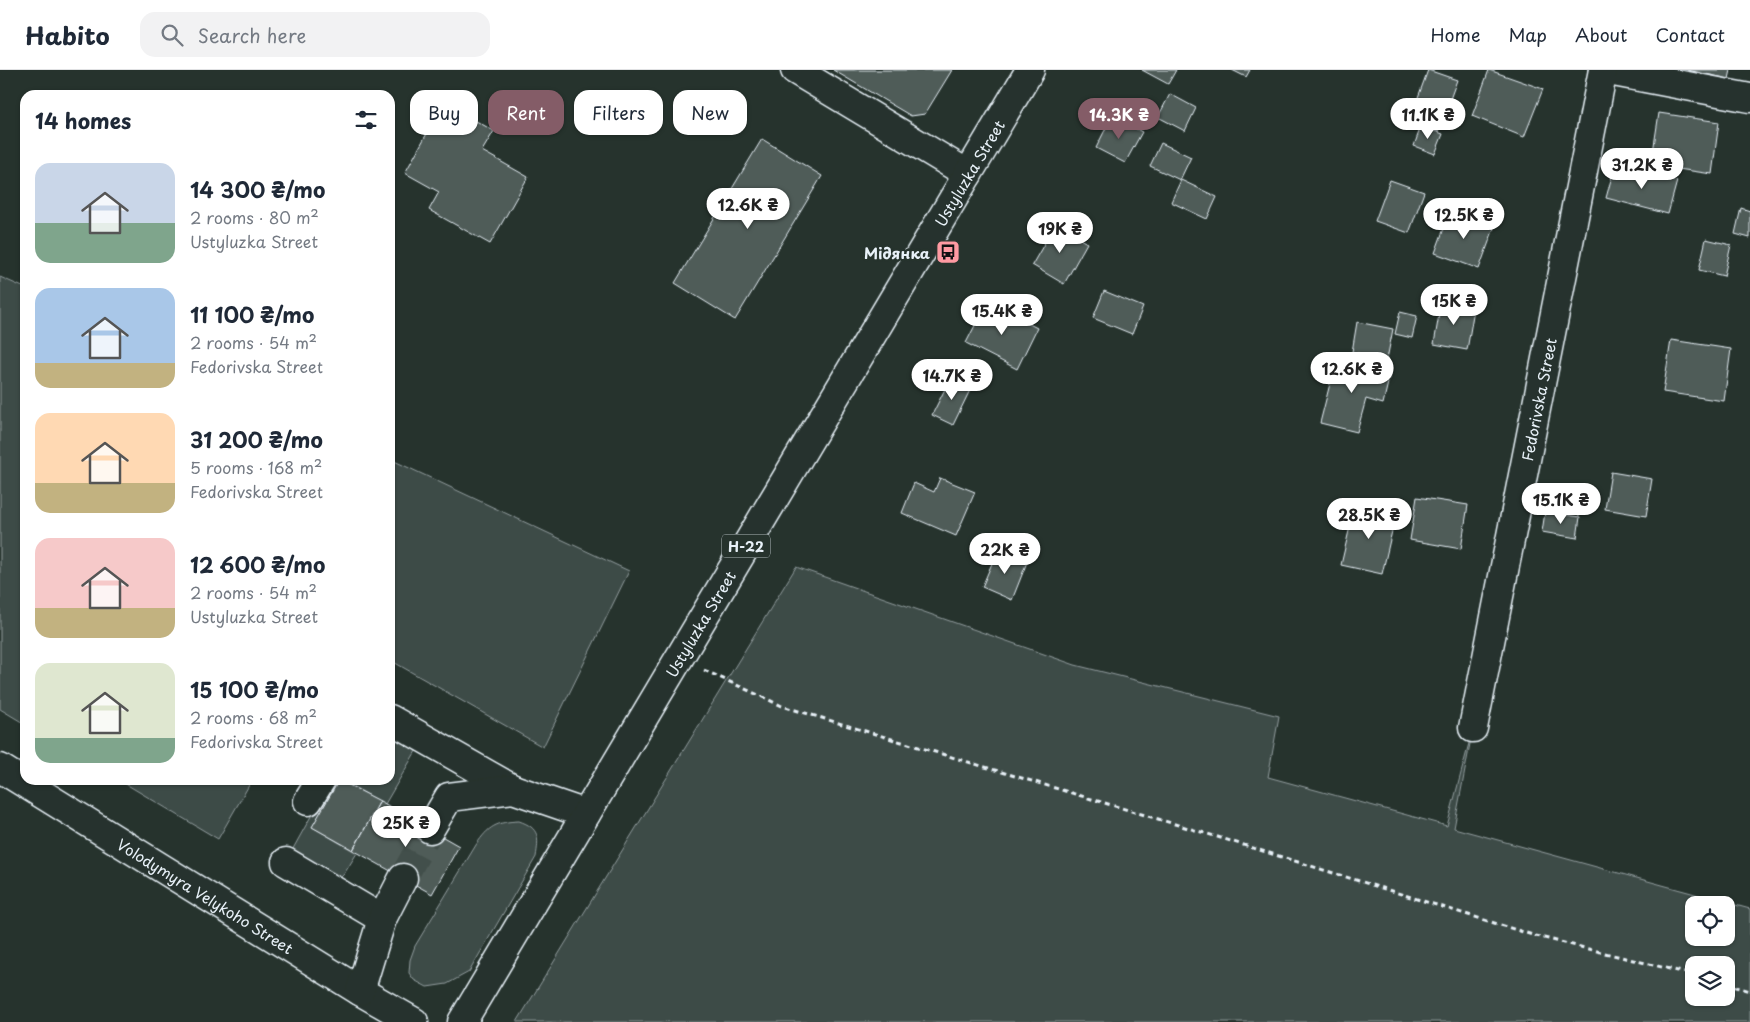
<!DOCTYPE html>
<meta charset="utf-8">
<style>
body{margin:0;font-family:"Playpen Sans",sans-serif;background:#f2f2f3;color:#1f2937;height:100vh;display:flex;flex-direction:column;font-size:19px;white-space:nowrap}
*{box-sizing:border-box;margin:0}
p{font-size:16px;color:#747a83}
.icon{flex:none;width:28px;height:28px;fill:none;stroke:currentColor;stroke-width:2;stroke-linecap:round;stroke-linejoin:round}
.map{position:relative;flex:1;overflow:hidden}
.details{position:absolute;left:20px;top:20px;width:375px;height:695px;display:flex;flex-direction:column;background:#fff;border-radius:15px;box-shadow:0 1px 4px #0004}
.details>*{flex:none}
.top-card{position:absolute;left:410px;top:20px;width:475px;height:45px;display:flex;gap:10px}
.buttons{position:absolute;left:1685px;top:826px;display:grid;gap:10px}
.buttons a{display:grid;place-items:center;width:50px;height:50px;border-radius:10px;background:#fff;box-shadow:0 1px 4px #0004;font-size:25px}
.price{position:absolute;translate:-50% -42px;padding:0 11px;border-radius:18px;background:#fff;color:#222;font-size:16px;line-height:32px;filter:drop-shadow(0 1px 2px #0008)}
.price::after{content:'';position:absolute;left:50%;top:30px;width:15px;height:11px;margin-left:-8px;background:inherit;clip-path:polygon(0 0,100% 0,50% 100%)}
.price.on{background:#845c67;color:#fff}
ul{padding:0;list-style:none}
li{display:flex;align-items:center;gap:15px;height:125px;padding:0 15px}
li span{display:grid;place-items:center;flex:none;width:140px;height:100px;border-radius:15px;color:#555}
li>.icon{margin-inline-start:auto}
span .icon{width:60px;height:60px;fill:#fffc;stroke-width:1}
li b{font-size:21px}
h2{display:flex;justify-content:space-between;align-items:center;height:60px;padding:0 15px;font-size:21px}
.tag{padding:0 18px;border-radius:15px;background:#fff;box-shadow:0 1px 4px #0004;font-size:18px;line-height:45px}
.tag.on{background:#845c67;color:#fff}
header{display:flex;align-items:center;gap:30px;box-sizing:border-box;height:70px;padding:0 25px;background:#fff;border-bottom:1px solid #e0e1e3}
header strong{font-size:24px}
nav{display:flex;gap:28px;margin-inline-start:auto;font-size:18px}
.search{width:350px;height:45px;background:#f2f2f3;display:flex;align-items:center;gap:12px;box-sizing:border-box;padding:0 18px;border-radius:15px;color:#747a83;font-size:19px}
.map>svg:first-child{display:block}
.green{fill:#3e4b47;stroke:#939ea0;fill-rule:evenodd}
.building{fill:#505c59;stroke:#e8f1f8}
.lines{fill:none;stroke-linecap:round;stroke-linejoin:round}
.minor-tunnel{stroke:#43504b;stroke-width:28;stroke-dasharray:28 14;stroke-linecap:butt}
.minor-casing{stroke:#e8f1f8;stroke-width:31}
.major-casing{stroke:#e8f1f8;stroke-width:31}
.path{stroke:#e8f1f8;stroke-width:3;stroke-dasharray:5 4;stroke-linecap:butt}
.minor{stroke:#26332d;stroke-width:28}
.major{stroke:#26332d;stroke-width:28}
.labels{text-anchor:middle;dominant-baseline:central;stroke-width:4.5;stroke-linejoin:round;paint-order:stroke}
.shield{fill:#26332d;stroke:#aeb8bb;stroke-width:1}
.shield-label{font-size:14px;font-weight:bold;fill:#e8f1f8}
.street-label{font-size:15px;fill:#e8f1f8;stroke:#26332d}
.poi-label{font-size:15px;font-weight:bold;fill:#e8f1f8;stroke:#26332d;text-anchor:end}
</style>
<header>
<strong>Habito</strong>
<div class="search"><svg class="icon" aria-label="search" viewBox="0 0 24 24"><circle cx="10" cy="10" r="6"/><path d="M15 15l6 6"/></svg>Search here</div>
<nav><a>Home</a><a>Map</a><a>About</a><a>Contact</a></nav>
</header>
<div class="map">
<svg width="1750" height="952" viewBox="0 0 1750 952">
<rect width="100%" height="100%" fill="#26332d"/>
<filter id="ink" filterUnits="userSpaceOnUse"><feTurbulence type="fractalNoise" baseFrequency=".02" numOctaves="2"/><feDisplacementMap in="SourceGraphic" scale="10" xChannelSelector="R" yChannelSelector="G"/><feConvolveMatrix kernelMatrix="1 2 1 2 8 2 1 2 1" color-interpolation-filters="sRGB"/></filter>
<g filter="url(#ink)">
<path class="green" d="M 0,207 L 25,218 L 25,654 L 0,639 Z
M 390,389 L 629,501 L 543,677 L 390,590 Z
M 796,497 L 1075,595 L 1279,646 L 1268,707 L 1447,756 L 1473,658 L 1454,758 L 1750,839 L 1750,952 L 517,952 ZM 1694,835 L 1726,835 L 1726,868 L 1694,868 ZM 1694,895 L 1726,895 L 1726,928 L 1694,928 Z
M 390,658 L 414,670 L 416,681 L 385,734 L 341,710 L 390,710 Z
M 119,710 L 252,710 L 218,769 Z
M 331,710 L 339,710 L 312,757 L 357,783 L 344,804 L 338,810 L 289,786 Z
M 519,751 C 540,758 539,768 536,787 L 469,902 L 447,914 L 427,917 L 414,910 L 409,903 L 410,890 L 415,876 L 476,775 C 489,756 496,752 519,751 Z"/>
<path class="building" d="M 833,0 L 952,0 L 925,44 L 911,46 Z
M 1142,0 L 1176,0 L 1168,14 Z
M 1232,0 L 1250,0 L 1246,7 Z
M 1428,0 L 1457,10 L 1438,62 L 1409,52 Z
M 1489,0 L 1543,19 L 1524,67 L 1472,46 Z
M 1687,0 L 1731,0 L 1729,9 Z
M 1170,24 L 1196,38 L 1185,61 L 1158,47 Z
M 444,33 L 494,61 L 482,81 L 528,107 L 490,174 L 429,140 L 439,122 L 405,103 Z
M 1659,43 L 1719,52 L 1712,104 L 1651,95 Z
M 1112,46 L 1142,62 L 1125,93 L 1096,78 Z
M 1421,56 L 1443,64 L 1435,84 L 1414,76 Z
M 762,69 L 822,106 L 735,250 L 675,213 Z
M 1161,73 L 1191,87 L 1180,110 L 1150,96 Z
M 1615,95 L 1677,111 L 1668,144 L 1606,128 Z
M 1181,110 L 1217,127 L 1207,149 L 1171,132 Z
M 1390,110 L 1424,122 L 1409,163 L 1375,151 Z
M 1741,138 L 1750,141 L 1750,168 L 1735,164 Z
M 1450,142 L 1494,158 L 1479,199 L 1435,183 Z
M 1055,155 L 1087,173 L 1064,214 L 1032,195 Z
M 1706,169 L 1731,175 L 1724,206 L 1699,200 Z
M 1104,221 L 1143,237 L 1132,264 L 1093,248 Z
M 987,232 L 1037,258 L 1017,299 L 966,273 Z
M 1441,233 L 1474,239 L 1467,280 L 1434,274 Z
M 1400,242 L 1417,246 L 1412,268 L 1395,264 Z
M 1357,252 L 1393,259 L 1387,289 L 1352,282 Z
M 1671,270 L 1731,279 L 1724,331 L 1663,322 Z
M 1336,290 L 1390,304 L 1383,334 L 1366,329 L 1357,362 L 1320,353 Z
M 951,307 L 971,318 L 953,355 L 932,345 Z
M 1611,402 L 1652,409 L 1646,446 L 1605,439 Z
M 940,408 L 975,422 L 956,466 L 902,443 L 914,413 L 934,422 Z
M 1417,427 L 1468,435 L 1461,479 L 1410,470 Z
M 1355,435 L 1396,444 L 1382,504 L 1341,495 Z
M 1545,442 L 1580,447 L 1577,468 L 1542,462 Z
M 998,479 L 1027,492 L 1012,530 L 982,517 Z
M 339,710 L 380,731 L 353,780 L 312,757 Z
M 380,731 L 459,776 L 432,824 L 353,780 Z"/>
<g class="lines">
<path class="minor-tunnel" d="M 403,808 L 430,759"/>
<g class="minor-casing">
<g id="minor">
<path d="M 795,0 L 968,104"/>
<path d="M 1603,0 L 1750,28"/>
<path d="M 390,649 L 513,719"/>
<path id="s1" d="M 1473,658 L 1603,0"/>
<path id="s2" d="M 0,698 L 360,921 L 414,952"/>
<path d="M 308,731 L 321,710"/>
<path d="M 430,759 L 449,727 L 513,719 L 586,744"/>
<path d="M 286,792 L 382,849"/>
<path d="M 360,921 L 382,849 L 403,808"/>
</g>
</g>
<g class="major-casing">
<g id="major">
<path id="s3" d="M 462,952 L 1030,0"/>
</g>
</g>
<path class="path" d="M 704,600 L 782,636 L 1208,764 L 1536,866 L 1694,905
M 1726,914 L 1750,921"/>
<use href="#minor" class="minor"/>
<use href="#major" class="major"/>
</g>
</g>
<defs>
<g id="bus-square" transform="scale(1.25)"><rect x="-9" y="-9" width="18" height="18" rx="4" fill="#ff9aa2" stroke="#26332d"/><path d="M-5-6H5V4H4V6H2V4H-2V6H-4V4H-5ZM-3.5-4V0h7V-4ZM-3.5 1.2v1.5H-2V1.2ZM2 1.2v1.5H3.5V1.2Z" fill="#111"/></g>
</defs>
<g fill-rule="evenodd">
<use href="#bus-square" x="948" y="182"/>
</g>
<g class="labels">
<rect class="shield" x="722" y="464.5" width="48" height="23" rx="4"/>
<g class="shield-label">
<text x="746" y="476">Н-22</text>
</g>
<g class="street-label">
<text stroke="none"><textPath href="#s3" startOffset="989">Ustyluzka Street</textPath></text>
<text stroke="none"><textPath href="#s1" startOffset="335">Fedorivska Street</textPath></text>
<text stroke="none"><textPath href="#s3" startOffset="464">Ustyluzka Street</textPath></text>
<text stroke="none"><textPath href="#s2" startOffset="242">Volodymyra Velykoho Street</textPath></text>
</g>
<g class="poi-label">
<text x="930" y="182">Мідянка</text>
</g>
</g>
</svg>
<div class="buttons">
<a><svg class="icon" aria-label="locate" viewBox="0 0 24 24"><circle cx="12" cy="12" r="6"/><path d="M12 2v4M12 18v4M2 12h4M18 12h4"/></svg></a>
<a><svg class="icon" aria-label="layers" viewBox="0 0 24 24"><path d="M12 4l9 5-9 5-9-5zM3 14l9 5 9-5"/></svg></a>
</div>
<b class="price on" style="left:1119px;top:70px">14.3K ₴</b>
<b class="price" style="left:1428px;top:70px">11.1K ₴</b>
<b class="price" style="left:1642px;top:120px">31.2K ₴</b>
<b class="price" style="left:748px;top:160px">12.6K ₴</b>
<b class="price" style="left:1464px;top:170px">12.5K ₴</b>
<b class="price" style="left:1060px;top:184px">19K ₴</b>
<b class="price" style="left:1454px;top:256px">15K ₴</b>
<b class="price" style="left:1002px;top:266px">15.4K ₴</b>
<b class="price" style="left:1352px;top:324px">12.6K ₴</b>
<b class="price" style="left:952px;top:331px">14.7K ₴</b>
<b class="price" style="left:1561px;top:455px">15.1K ₴</b>
<b class="price" style="left:1369px;top:470px">28.5K ₴</b>
<b class="price" style="left:1005px;top:505px">22K ₴</b>
<b class="price" style="left:406px;top:778px">25K ₴</b>
<div class="top-card">
<a class="tag">Buy</a>
<a class="tag on">Rent</a>
<a class="tag">Filters</a>
<a class="tag">New</a>
</div>
<section class="details">
<h2>14 homes<svg class="icon" aria-label="filters" viewBox="0 0 24 24"><path d="M4 7h16M4 17h16"/><circle cx="9" cy="7" r="2"/><circle cx="15" cy="17" r="2"/></svg></h2>
<ul>
<li><span style="background:linear-gradient(#c9d6e8 60%,#7fa58c 0)"><svg class="icon" aria-label="home" viewBox="0 0 24 24"><path d="M3 11l9-7 9 7M6 9v11h12V9"/></svg></span><div><b>14 300 ₴/mo</b><p>2 rooms · 80 m²</p><p>Ustyluzka Street</p></div></li>
<li><span style="background:linear-gradient(#a9c7e8 75%,#c2b280 0)"><svg class="icon" aria-label="home" viewBox="0 0 24 24"><path d="M3 11l9-7 9 7M6 9v11h12V9"/></svg></span><div><b>11 100 ₴/mo</b><p>2 rooms · 54 m²</p><p>Fedorivska Street</p></div></li>
<li><span style="background:linear-gradient(#ffd9b3 70%,#c2b280 0)"><svg class="icon" aria-label="home" viewBox="0 0 24 24"><path d="M3 11l9-7 9 7M6 9v11h12V9"/></svg></span><div><b>31 200 ₴/mo</b><p>5 rooms · 168 m²</p><p>Fedorivska Street</p></div></li>
<li><span style="background:linear-gradient(#f6c9c9 70%,#c2b280 0)"><svg class="icon" aria-label="home" viewBox="0 0 24 24"><path d="M3 11l9-7 9 7M6 9v11h12V9"/></svg></span><div><b>12 600 ₴/mo</b><p>2 rooms · 54 m²</p><p>Ustyluzka Street</p></div></li>
<li><span style="background:linear-gradient(#dfe7d0 75%,#7fa58c 0)"><svg class="icon" aria-label="home" viewBox="0 0 24 24"><path d="M3 11l9-7 9 7M6 9v11h12V9"/></svg></span><div><b>15 100 ₴/mo</b><p>2 rooms · 68 m²</p><p>Fedorivska Street</p></div></li>
</ul>
</section>
</div>
